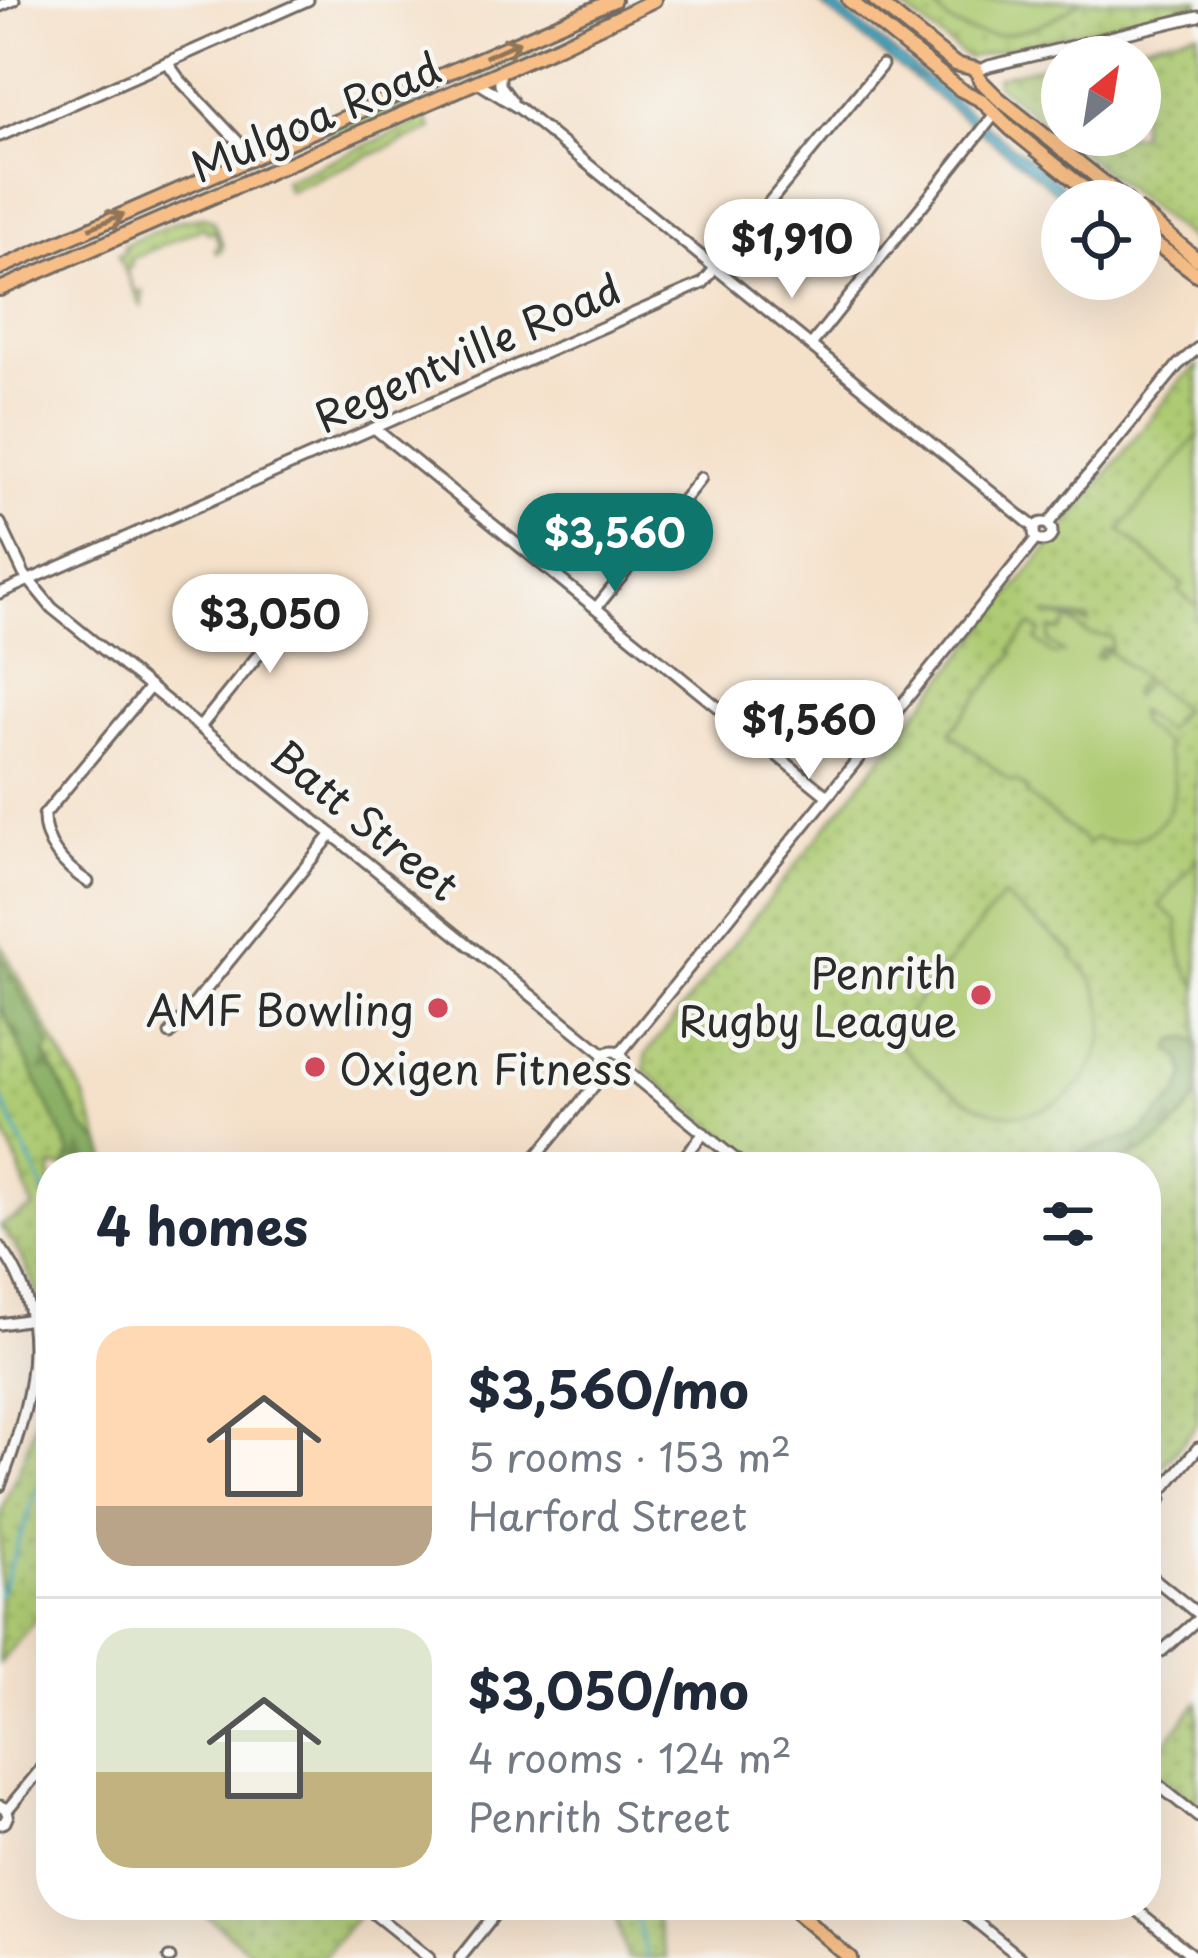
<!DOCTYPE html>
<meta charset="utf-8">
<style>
body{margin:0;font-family:"Playpen Sans",sans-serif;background:#f2f2f3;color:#1f2937;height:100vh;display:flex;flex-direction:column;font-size:45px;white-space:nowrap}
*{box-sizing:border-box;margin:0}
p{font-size:39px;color:#747a83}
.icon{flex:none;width:66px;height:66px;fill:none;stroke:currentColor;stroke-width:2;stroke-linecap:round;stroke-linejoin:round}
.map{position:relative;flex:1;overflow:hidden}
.sheet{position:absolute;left:36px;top:1152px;width:1125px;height:768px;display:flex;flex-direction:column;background:#fff;border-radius:48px;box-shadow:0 12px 48px #0002}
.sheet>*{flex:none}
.needle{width:78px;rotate:30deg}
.tools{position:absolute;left:1041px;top:36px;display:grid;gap:24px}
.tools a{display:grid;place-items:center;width:120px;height:120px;border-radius:50%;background:#fff;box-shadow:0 12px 48px #0002;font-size:60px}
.price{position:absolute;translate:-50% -102px;padding:0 27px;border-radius:42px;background:#fff;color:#222;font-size:39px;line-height:78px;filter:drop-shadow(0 3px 6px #0008)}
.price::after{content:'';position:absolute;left:50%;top:72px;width:36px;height:27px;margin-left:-18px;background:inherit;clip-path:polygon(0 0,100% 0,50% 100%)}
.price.on{background:#0f766e;color:#fff}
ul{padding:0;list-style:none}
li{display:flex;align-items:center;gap:36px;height:300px;padding:0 60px}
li+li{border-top:3px solid #e0e1e3}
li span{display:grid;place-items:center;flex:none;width:336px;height:240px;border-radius:36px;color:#555}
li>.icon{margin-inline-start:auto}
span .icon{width:144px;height:144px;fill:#fffc;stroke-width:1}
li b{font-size:51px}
h2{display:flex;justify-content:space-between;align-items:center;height:144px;padding:0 60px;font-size:51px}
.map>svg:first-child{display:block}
.green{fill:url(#green-dots);stroke:#6c7b4f;stroke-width:3}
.forest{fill:url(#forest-firs);stroke:#5a6d48;stroke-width:3}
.pitch{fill:#aecb73;stroke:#6c7b4f;stroke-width:3}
.water{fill:url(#water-ripples);stroke:#386a78;stroke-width:3}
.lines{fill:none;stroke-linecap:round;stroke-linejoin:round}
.stream{stroke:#45a9c5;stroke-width:3}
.minor-casing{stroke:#726b63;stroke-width:15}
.major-casing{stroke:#726b63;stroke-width:18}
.minor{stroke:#fff;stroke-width:9}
.major{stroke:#f7be87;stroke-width:12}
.oneway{stroke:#917459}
.poi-dot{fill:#d1495b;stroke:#f6f6f2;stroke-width:4.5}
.labels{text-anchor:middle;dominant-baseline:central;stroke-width:9;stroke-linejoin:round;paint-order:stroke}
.street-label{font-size:42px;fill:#2b2b2b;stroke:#f6f6f2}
.poi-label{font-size:42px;fill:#2b2b2b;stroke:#f6f6f2;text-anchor:end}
</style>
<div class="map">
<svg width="1198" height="1958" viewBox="0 0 1198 1958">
<defs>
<pattern id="green-dots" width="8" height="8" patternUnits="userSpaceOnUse" patternTransform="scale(3)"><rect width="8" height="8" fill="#aecb73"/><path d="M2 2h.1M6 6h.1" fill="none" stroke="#96ae64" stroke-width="1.8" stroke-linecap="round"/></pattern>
<pattern id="forest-firs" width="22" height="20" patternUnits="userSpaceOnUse" patternTransform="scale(3)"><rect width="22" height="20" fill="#8aaf65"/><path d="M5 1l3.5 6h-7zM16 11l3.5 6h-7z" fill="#718f53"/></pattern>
<pattern id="water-ripples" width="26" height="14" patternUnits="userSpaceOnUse" patternTransform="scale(3)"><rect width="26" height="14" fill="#45a9c5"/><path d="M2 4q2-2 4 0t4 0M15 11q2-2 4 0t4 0" fill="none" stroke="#3a8aa0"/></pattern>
</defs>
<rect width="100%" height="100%" fill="#f6f6f2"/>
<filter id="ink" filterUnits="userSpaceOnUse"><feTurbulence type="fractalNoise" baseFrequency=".00833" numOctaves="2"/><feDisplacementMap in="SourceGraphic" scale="24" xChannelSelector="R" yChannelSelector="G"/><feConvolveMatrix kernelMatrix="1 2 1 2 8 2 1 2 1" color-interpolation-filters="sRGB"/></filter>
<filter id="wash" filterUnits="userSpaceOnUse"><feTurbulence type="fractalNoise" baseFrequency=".004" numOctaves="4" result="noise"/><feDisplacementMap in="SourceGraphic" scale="48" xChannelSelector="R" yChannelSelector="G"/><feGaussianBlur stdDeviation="2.7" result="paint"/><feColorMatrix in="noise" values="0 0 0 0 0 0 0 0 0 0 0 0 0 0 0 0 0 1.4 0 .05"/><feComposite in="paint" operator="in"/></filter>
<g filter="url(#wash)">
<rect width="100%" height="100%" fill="#f5e1ca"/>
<path class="green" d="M 893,0 L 1198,0 L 1198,4 L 967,58 Z
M 1198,31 L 1198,246 L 996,84 L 996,77 L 1062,62 L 1062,135 L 1140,135 L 1140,57 L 1085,57 Z
M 534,48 L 535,51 L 331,139 L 327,131 L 459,74 L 525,49 Z
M 424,114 L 432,129 L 288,191 L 284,181 L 404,129 Z
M 203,217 L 213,221 L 223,245 L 221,251 L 217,253 L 215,249 L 220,246 L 214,231 L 208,233 L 204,227 L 130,260 L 132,266 L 126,270 L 136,293 L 143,291 L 142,308 L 118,255 L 125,252 L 124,245 L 178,221 Z
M 1198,365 L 1198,1423 L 1149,1483 L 1146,1480 L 1146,1167 L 763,1167 L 645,1071 L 646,1054 L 1181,380 Z
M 0,943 L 83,1093 L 110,1167 L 51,1167 L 51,1600 L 0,1663 C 0,1618 0,1568 0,1523 C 2,1500 18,1476 25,1454 C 52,1373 57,1295 0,1226 L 33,1208 L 17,1161 L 0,1124 Z
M 1198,1702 L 1198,1805 L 1148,1764 Z
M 205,1905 L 353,1905 L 361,1911 L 323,1958 L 259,1958 L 201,1911 Z
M 612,1905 L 652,1905 L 667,1958 L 627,1958 Z"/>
<path class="forest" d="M 0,954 L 51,1046 L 45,1053 L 83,1127 L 102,1144 L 109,1167 L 66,1167 L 70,1151 L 0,1005 Z
M 1190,1038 L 1198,1044 C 1198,1058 1198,1077 1198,1091 C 1195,1103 1186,1114 1178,1123 C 1143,1168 1083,1167 1031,1167 L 1138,1135 L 1176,1098 L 1186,1076 L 1181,1059 L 1170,1049 L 1175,1040 Z"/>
<path class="pitch" d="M 930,0 L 1082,0 C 1036,34 967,58 930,0 Z
M 1198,435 L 1198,607 L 1178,591 L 1183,585 L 1120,530 Z
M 1043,614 L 1089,619 L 1089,623 L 1070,620 L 1087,634 L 1112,637 L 1111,649 L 1103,648 L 1096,657 L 1101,658 L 1107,650 L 1143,678 L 1132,691 L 1133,697 L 1147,681 L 1182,709 L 1165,731 L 1138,711 L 1139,723 L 1168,746 L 1165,751 C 1193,803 1153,856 1095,838 L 1089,844 L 1026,794 L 1028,790 L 1015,780 L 1012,783 L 950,732 L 1014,653 L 1011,650 L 1031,625 L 1041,632 L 1036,640 L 1054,655 L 1063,652 L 1049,642 L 1050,629 L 1061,631 L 1069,619 Z
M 1198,858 L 1198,986 C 1181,966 1178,947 1178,921 L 1159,906 Z
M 1003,896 L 1074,953 L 1072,957 C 1148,1020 1075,1142 984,1108 C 949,1095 918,1061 889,1036 Z"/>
<path class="water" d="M 815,0 L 829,0 L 1081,201 L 1068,201 Z"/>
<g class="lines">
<path class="stream" d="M 0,1095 L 51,1205
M 0,1595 L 37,1489 L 51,1460
M 633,1905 L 648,1958"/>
</g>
</g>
<g filter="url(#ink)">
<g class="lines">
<g class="minor-casing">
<path id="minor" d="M 0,6 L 14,0
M 167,62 L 179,79 L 243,147 L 251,160
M 500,71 L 500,85 L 512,101
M 978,71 L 989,66 L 1198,16
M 477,82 L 520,109 L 1034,527
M 0,136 L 308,0
M 811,345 L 995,114
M 374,428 L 827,796
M1034 532a9 9 0 1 1 18 0a9 9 0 1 1-18 0Z
M 0,523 L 24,574 L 52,608 L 605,1055
M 1048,524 L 1178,365 L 1198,348
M 0,593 L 703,283 L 882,65
M 596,608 L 701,478
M 200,727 L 305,597
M 88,882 C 65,867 43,844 44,815 L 150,687
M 170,1034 L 332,834
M602 1062a11 11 0 1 1 22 0a11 11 0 1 1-22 0Z
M 619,1054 L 1036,539
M 622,1067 L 745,1167
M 528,1167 L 606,1071
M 676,1167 L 704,1133
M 0,1247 C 56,1319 30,1408 0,1486
M 0,1324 L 32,1319
M 1146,1494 L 1146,1495
M 1159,1494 L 1198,1448
M 1146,1503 L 1155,1507 L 1161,1499
M 1146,1572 L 1198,1614
M 1162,1651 L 1198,1619
M 1146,1775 L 1198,1817
M 0,1806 L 5,1808 L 8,1815 L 5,1822 L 0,1824
M 7,1810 L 51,1757
M 363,1905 L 429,1958
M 955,1905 L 1021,1958
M 1131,1905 L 1193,1956
M 169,1958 L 170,1958
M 460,1958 L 502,1905"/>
</g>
<g class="major-casing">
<path id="major" d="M 849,0 L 961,90 L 981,100 L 1011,129 L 1100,201
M 875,0 L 955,64 L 976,69 L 980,80 L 998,98 L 1127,201
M 1140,211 L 1198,260
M 1140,232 L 1198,275
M 0,268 L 614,0
M 0,289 L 559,46 L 654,0
M 788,1905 L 850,1958"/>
</g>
<use href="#minor" class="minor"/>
<use href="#major" class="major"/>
</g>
<defs><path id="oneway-shaft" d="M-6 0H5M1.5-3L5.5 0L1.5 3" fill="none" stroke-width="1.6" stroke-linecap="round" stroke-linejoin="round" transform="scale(3)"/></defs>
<g class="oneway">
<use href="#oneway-shaft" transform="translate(503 49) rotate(-24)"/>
<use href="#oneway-shaft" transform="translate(107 221) rotate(-23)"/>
</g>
</g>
<g class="poi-dot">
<circle cx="981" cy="995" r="12"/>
<circle cx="438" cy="1008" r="12"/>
<circle cx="315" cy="1067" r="12"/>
</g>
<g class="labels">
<g class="street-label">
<text transform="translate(315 116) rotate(-23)">Mulgoa Road</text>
<text transform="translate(467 351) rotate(-24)">Regentville Road</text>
<text transform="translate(366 819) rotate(39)">Batt Street</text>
</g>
<g class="poi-label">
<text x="957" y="971">Penrith<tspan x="957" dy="48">Rugby League</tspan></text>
<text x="414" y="1008">AMF Bowling</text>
<text x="339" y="1067" text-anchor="start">Oxigen Fitness</text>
</g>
</g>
</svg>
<div class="tools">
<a><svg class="needle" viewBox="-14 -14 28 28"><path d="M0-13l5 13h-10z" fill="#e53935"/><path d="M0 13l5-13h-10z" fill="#747a83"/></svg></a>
<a><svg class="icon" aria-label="locate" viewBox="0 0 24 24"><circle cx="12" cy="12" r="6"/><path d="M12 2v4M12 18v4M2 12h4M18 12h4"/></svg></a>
</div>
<b class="price" style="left:792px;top:301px">$1,910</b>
<b class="price on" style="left:615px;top:595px">$3,560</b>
<b class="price" style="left:270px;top:676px">$3,050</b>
<b class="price" style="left:809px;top:782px">$1,560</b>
<section class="sheet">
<h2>4 homes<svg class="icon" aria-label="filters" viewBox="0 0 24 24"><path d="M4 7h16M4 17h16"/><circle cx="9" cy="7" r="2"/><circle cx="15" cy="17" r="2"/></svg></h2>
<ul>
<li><span style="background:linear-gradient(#ffd9b3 75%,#b9a48a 0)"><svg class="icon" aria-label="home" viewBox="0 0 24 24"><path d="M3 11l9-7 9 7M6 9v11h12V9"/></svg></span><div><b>$3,560/mo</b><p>5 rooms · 153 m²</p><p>Harford Street</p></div></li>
<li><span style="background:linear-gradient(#dfe7d0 60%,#c2b280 0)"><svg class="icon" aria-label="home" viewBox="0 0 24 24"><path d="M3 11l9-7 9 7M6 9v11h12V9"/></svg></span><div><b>$3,050/mo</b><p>4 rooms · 124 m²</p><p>Penrith Street</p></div></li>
</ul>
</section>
</div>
